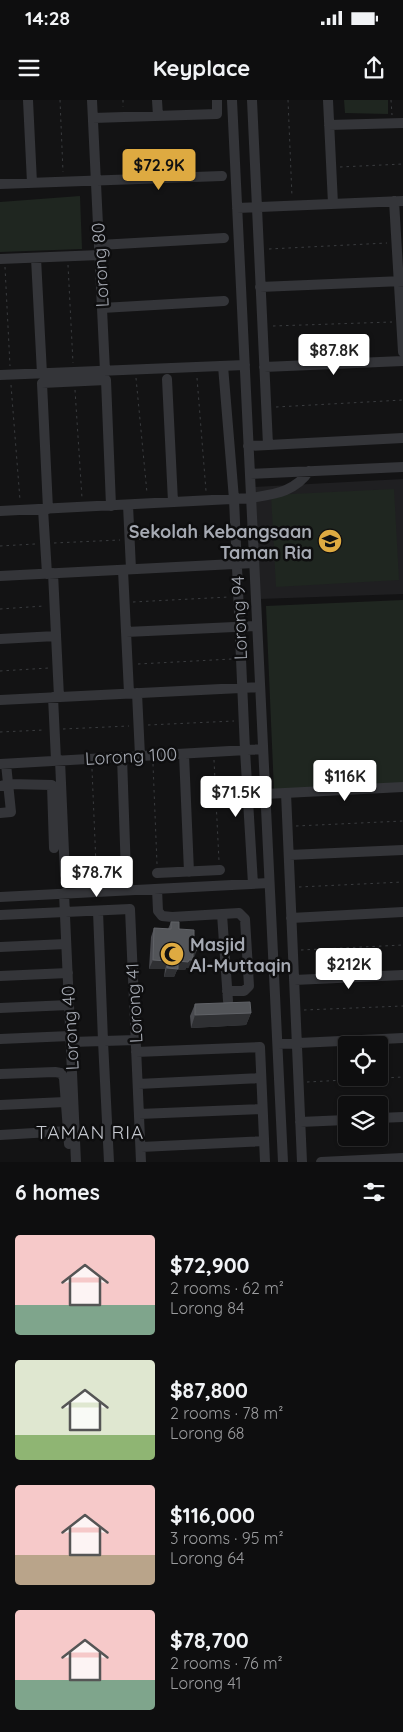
<!DOCTYPE html>
<meta charset="utf-8">
<style>
body{margin:0;font-family:Quicksand,sans-serif;background:#171718;color:#f1f3f6;height:100vh;display:flex;flex-direction:column;font-size:19px;white-space:nowrap}
*{box-sizing:border-box;margin:0}
p{font-size:16px;color:#9b9c9e}
.icon{flex:none;width:28px;height:28px;fill:none;stroke:currentColor;stroke-width:2;stroke-linecap:round;stroke-linejoin:round}
.map{position:relative;height:1062px;overflow:hidden}
.details{display:flex;flex-direction:column;background:#0e0e0f;flex:1}
.details>*{flex:none}
.controls{position:absolute;left:338px;top:936px;display:grid;gap:10px}
.controls a{display:grid;place-items:center;width:50px;height:50px;border-radius:5px;background:#0e0e0f;box-shadow:0 1px 4px #0004,0 0 0 1px #2e2e2f;font-size:25px}
.price{position:absolute;translate:-50% -42px;padding:0 11px;border-radius:5px;background:#fff;color:#222;font-size:16px;line-height:32px;filter:drop-shadow(0 1px 2px #0008)}
.price::after{content:'';position:absolute;left:50%;top:30px;width:15px;height:11px;margin-left:-8px;background:inherit;clip-path:polygon(0 0,100% 0,50% 100%)}
.price.active{background:#deaa41;color:#111}
ul{padding:0;list-style:none}
li{display:flex;align-items:center;gap:15px;height:125px;padding:0 15px}
li span{display:grid;place-items:center;flex:none;width:140px;height:100px;border-radius:5px;color:#555}
li>.icon{margin-inline-start:auto}
span .icon{width:60px;height:60px;fill:#fffc;stroke-width:1}
li b{font-size:21px}
h2{display:flex;justify-content:space-between;align-items:center;height:60px;padding:0 15px;font-size:21px}
.status{display:flex;justify-content:space-between;align-items:center;height:35px;padding:0 25px;background:#0e0e0f;direction:ltr}
.status svg{height:14px;fill:currentColor}
header{display:flex;justify-content:space-between;align-items:center;height:65px;padding:0 15px;background:#0e0e0f;font-size:22px;font-weight:700}
.map>svg:first-child{display:block}
.built{fill:#1f1f21}
.green{fill:#1f2620}
.lines{fill:none;stroke-linecap:round;stroke-linejoin:round}
.path{stroke:#3a3c3f;stroke-width:1;stroke-dasharray:2.5 4;stroke-linecap:butt}
.minor{stroke:#343539;stroke-width:10}
.wall{fill:#494a4f}
.shaded-wall{fill:#2f3033}
.building{fill:#535559;stroke:#606267}
.labels{text-anchor:middle;dominant-baseline:central;stroke-width:5;stroke-linejoin:round;paint-order:stroke}
.street-label{font-size:18px;fill:#a6aab3;stroke:#0e0e0f}
.poi-label{font-size:18px;font-weight:bold;fill:#a6aab3;stroke:#0e0e0f;text-anchor:end}
.neighbourhood-label{font-size:19px;letter-spacing:1px;fill:#c6c9d0;stroke:#0e0e0f}
</style>
<div class="status"><b>14:28</b><svg viewBox="0 0 49 12"><path d="M0 12V9h3v3zM5 12V6h3v6zM10 12V3h3v9zM15 12V0h3v12zM26 1h20v11H26zM47 4h2v5h-2z"/></svg></div>
<header><svg class="icon" aria-label="menu" viewBox="0 0 24 24"><path d="M4 6h16M4 12h16M4 18h16"/></svg>Keyplace<svg class="icon" aria-label="share" viewBox="0 0 24 24"><path d="M12 15V3M7 8l5-5 5 5M5 13v7h14v-7"/></svg></header>
<div class="map">
<svg width="403" height="1062" viewBox="0 0 403 1062">
<rect width="100%" height="100%" fill="#131314"/>
<path class="built" d="M 403,379 L 403,494 L 259,499 L 254,387 Z"/>
<path class="green" d="M 344,0 L 388,0 L 388,14 L 345,13 Z
M 80,96 L 82,149 L 0,152 L 0,102 Z
M 394,389 L 399,480 L 276,487 L 271,395 Z
M 403,500 L 403,683 L 274,691 L 266,506 Z"/>
<g class="lines">
<path class="path" d="M 60,0 L 63,72
M 123,0 L 123,7
M 288,0 L 292,97
M 391,0 L 392,15
M 340,67 L 403,64
M 269,149 L 387,143
M 68,165 L 73,263
M 5,167 L 10,266
M 273,226 L 392,222
M 136,278 L 147,393
M 197,278 L 206,391
M 11,285 L 20,400
M 75,290 L 82,398
M 276,307 L 403,300
M 139,439 L 227,434
M 54,443 L 120,440
M 0,446 L 35,444
M 133,502 L 229,497
M 0,509 L 44,506
M 138,564 L 232,559
M 0,571 L 49,568
M 148,625 L 234,621
M 63,629 L 129,626
M 0,632 L 44,630
M 214,660 L 219,761
M 153,664 L 157,764
M 92,669 L 96,765
M 296,726 L 403,721
M 299,787 L 403,782
M 301,850 L 403,845
M 304,910 L 403,906
M 307,982 L 403,977"/>
<path class="minor" d="M 28,0 L 32,83
M 92,0 L 105,271
M 157,0 L 158,16
M 232,0 L 283,1062
M 252,0 L 268,345
M 328,0 L 333,104
M 93,18 L 217,14 L 217,0
M 329,25 L 403,23
M 0,84 L 222,76
M 394,101 L 403,252
M 237,108 L 403,101
M 99,145 L 224,138
M 36,158 L 42,274
M 0,159 L 100,155
M 260,187 L 403,181
M 102,208 L 224,201
M 223,266 L 234,399 L 245,650 L 253,784
M 264,267 L 403,261
M 0,275 L 245,265
M 167,279 L 173,402
M 248,346 L 403,338
M 250,374 L 403,367
M 128,405 L 131,469
M 43,409 L 47,474
M 48,409 L 42,283 L 106,280 L 111,406
M 0,411 L 251,398 C 274,394 295,392 309,371
M 123,470 L 129,593
M 53,473 L 59,597
M 0,476 L 254,463
M 126,532 L 257,526
M 0,539 L 56,536
M 137,593 L 140,656
M 53,597 L 56,660
M 0,600 L 260,587
M 184,654 L 189,772
M 60,660 L 65,775 L 67,777 L 126,774 L 122,657
M 0,664 L 263,649
M 0,686 L 9,684 L 52,685 L 54,748
M 286,693 L 302,1062
M 265,694 L 403,687
M 0,713 L 11,712 L 6,664
M 289,755 L 403,750
M 157,773 L 220,770
M 157,789 L 158,811 L 162,816 L 172,817 L 222,814 L 228,901
M 64,793 L 76,1062
M 0,797 L 269,783
M 98,811 L 103,941 L 109,1062
M 222,814 L 239,813 L 245,819 L 249,886 L 244,891 L 227,891
M 0,815 L 130,809 L 141,1062
M 291,818 L 403,812
M 0,847 L 66,844
M 0,876 L 68,873
M 294,880 L 403,875
M 0,908 L 69,905
M 0,939 L 70,936
M 71,942 L 136,940
M 278,944 L 403,938
M 136,952 L 260,947 L 265,1062
M 0,974 L 55,972 L 61,973 L 64,978 L 69,1044
M 138,984 L 261,978
M 0,1005 L 65,1002
M 139,1014 L 262,1009
M 379,1018 L 403,1017
M 300,1022 L 346,1020
M 0,1035 L 68,1031
M 141,1047 L 264,1041
M 321,1062 L 403,1058"/>
</g>
<path class="wall" d="M 171,822 L 179,829 L 194,842 L 194,858 L 193,858 L 190,868 L 186,868 L 185,870 L 177,870 L 174,877 L 164,877 L 165,869 L 149,869 L 151,837 L 154,828 L 168,829 Z
M 195,904 L 251,913 L 246,925 L 191,928 L 190,916 Z"/>
<path class="shaded-wall" d="M 193,849 L 197,850 L 194,858 L 190,858 Z
M 153,860 L 168,861 L 165,869 L 149,869 Z
M 189,860 L 193,860 L 190,868 L 186,868 L 185,870 L 177,870 L 174,877 L 164,877 L 167,868 L 178,861 Z
M 251,913 L 246,925 L 191,928 L 195,915 Z"/>
<path class="building" d="M 171,822 L 179,822 L 179,829 L 194,830 L 194,842 L 198,842 L 197,850 L 193,849 L 193,860 L 189,860 L 188,862 L 178,861 L 178,869 L 167,868 L 168,861 L 153,860 L 154,828 L 171,829 Z
M 250,902 L 251,913 L 195,915 L 195,904 Z"/>
<defs>
<g id="school-disc" transform="scale(1.25)"><circle r="9.5" fill="#deaa41" stroke="#0e0e0f"/><path d="M0-5L7-2L0 1L-7-2ZM-4 1L0 2.5L4 1V4Q0 6-4 4Z" fill="#111"/></g>
<g id="mosque-disc" transform="scale(1.25)"><circle r="9.5" fill="#deaa41" stroke="#0e0e0f"/><path d="M3.5-4.9A6 6 0 1 0 3.5 4.9A5 5 0 1 1 3.5-4.9Z" fill="#111"/></g>
</defs>
<g fill-rule="evenodd">
<use href="#school-disc" x="330" y="441"/>
<use href="#mosque-disc" x="172" y="854"/>
</g>
<g class="labels">
<g class="street-label">
<text transform="translate(100 165) rotate(-93)">Lorong 80</text>
<text transform="translate(239 518) rotate(-92)">Lorong 94</text>
<text transform="translate(131 656) rotate(-3)">Lorong 100</text>
<text transform="translate(134 903) rotate(-93)">Lorong 41</text>
<text transform="translate(70 928) rotate(-93)">Lorong 40</text>
</g>
<g class="poi-label">
<text x="312" y="431">Sekolah Kebangsaan<tspan x="312" dy="21">Taman Ria</tspan></text>
<text x="190" y="844" text-anchor="start">Masjid<tspan x="190" dy="21">Al-Muttaqin</tspan></text>
</g>
<g class="neighbourhood-label">
<text x="90" y="1032">TAMAN RIA</text>
</g>
</g>
</svg>
<div class="controls">
<a><svg class="icon" aria-label="locate" viewBox="0 0 24 24"><circle cx="12" cy="12" r="6"/><path d="M12 2v4M12 18v4M2 12h4M18 12h4"/></svg></a>
<a><svg class="icon" aria-label="layers" viewBox="0 0 24 24"><path d="M12 4l9 5-9 5-9-5zM3 14l9 5 9-5"/></svg></a>
</div>
<b class="price active" style="left:159px;top:91px">$72.9K</b>
<b class="price" style="left:334px;top:276px">$87.8K</b>
<b class="price" style="left:345px;top:702px">$116K</b>
<b class="price" style="left:236px;top:718px">$71.5K</b>
<b class="price" style="left:97px;top:798px">$78.7K</b>
<b class="price" style="left:349px;top:890px">$212K</b>
</div>
<section class="details">
<h2>6 homes<svg class="icon" aria-label="filters" viewBox="0 0 24 24"><path d="M4 7h16M4 17h16"/><circle cx="9" cy="7" r="2"/><circle cx="15" cy="17" r="2"/></svg></h2>
<ul>
<li><span style="background:linear-gradient(#f6c9c9 70%,#7fa58c 0)"><svg class="icon" aria-label="home" viewBox="0 0 24 24"><path d="M3 11l9-7 9 7M6 9v11h12V9"/></svg></span><div><b>$72,900</b><p>2 rooms · 62 m²</p><p>Lorong 84</p></div></li>
<li><span style="background:linear-gradient(#dfe7d0 75%,#8fb573 0)"><svg class="icon" aria-label="home" viewBox="0 0 24 24"><path d="M3 11l9-7 9 7M6 9v11h12V9"/></svg></span><div><b>$87,800</b><p>2 rooms · 78 m²</p><p>Lorong 68</p></div></li>
<li><span style="background:linear-gradient(#f6c9c9 70%,#b9a48a 0)"><svg class="icon" aria-label="home" viewBox="0 0 24 24"><path d="M3 11l9-7 9 7M6 9v11h12V9"/></svg></span><div><b>$116,000</b><p>3 rooms · 95 m²</p><p>Lorong 64</p></div></li>
<li><span style="background:linear-gradient(#f6c9c9 70%,#7fa58c 0)"><svg class="icon" aria-label="home" viewBox="0 0 24 24"><path d="M3 11l9-7 9 7M6 9v11h12V9"/></svg></span><div><b>$78,700</b><p>2 rooms · 76 m²</p><p>Lorong 41</p></div></li>
</ul>
</section>
